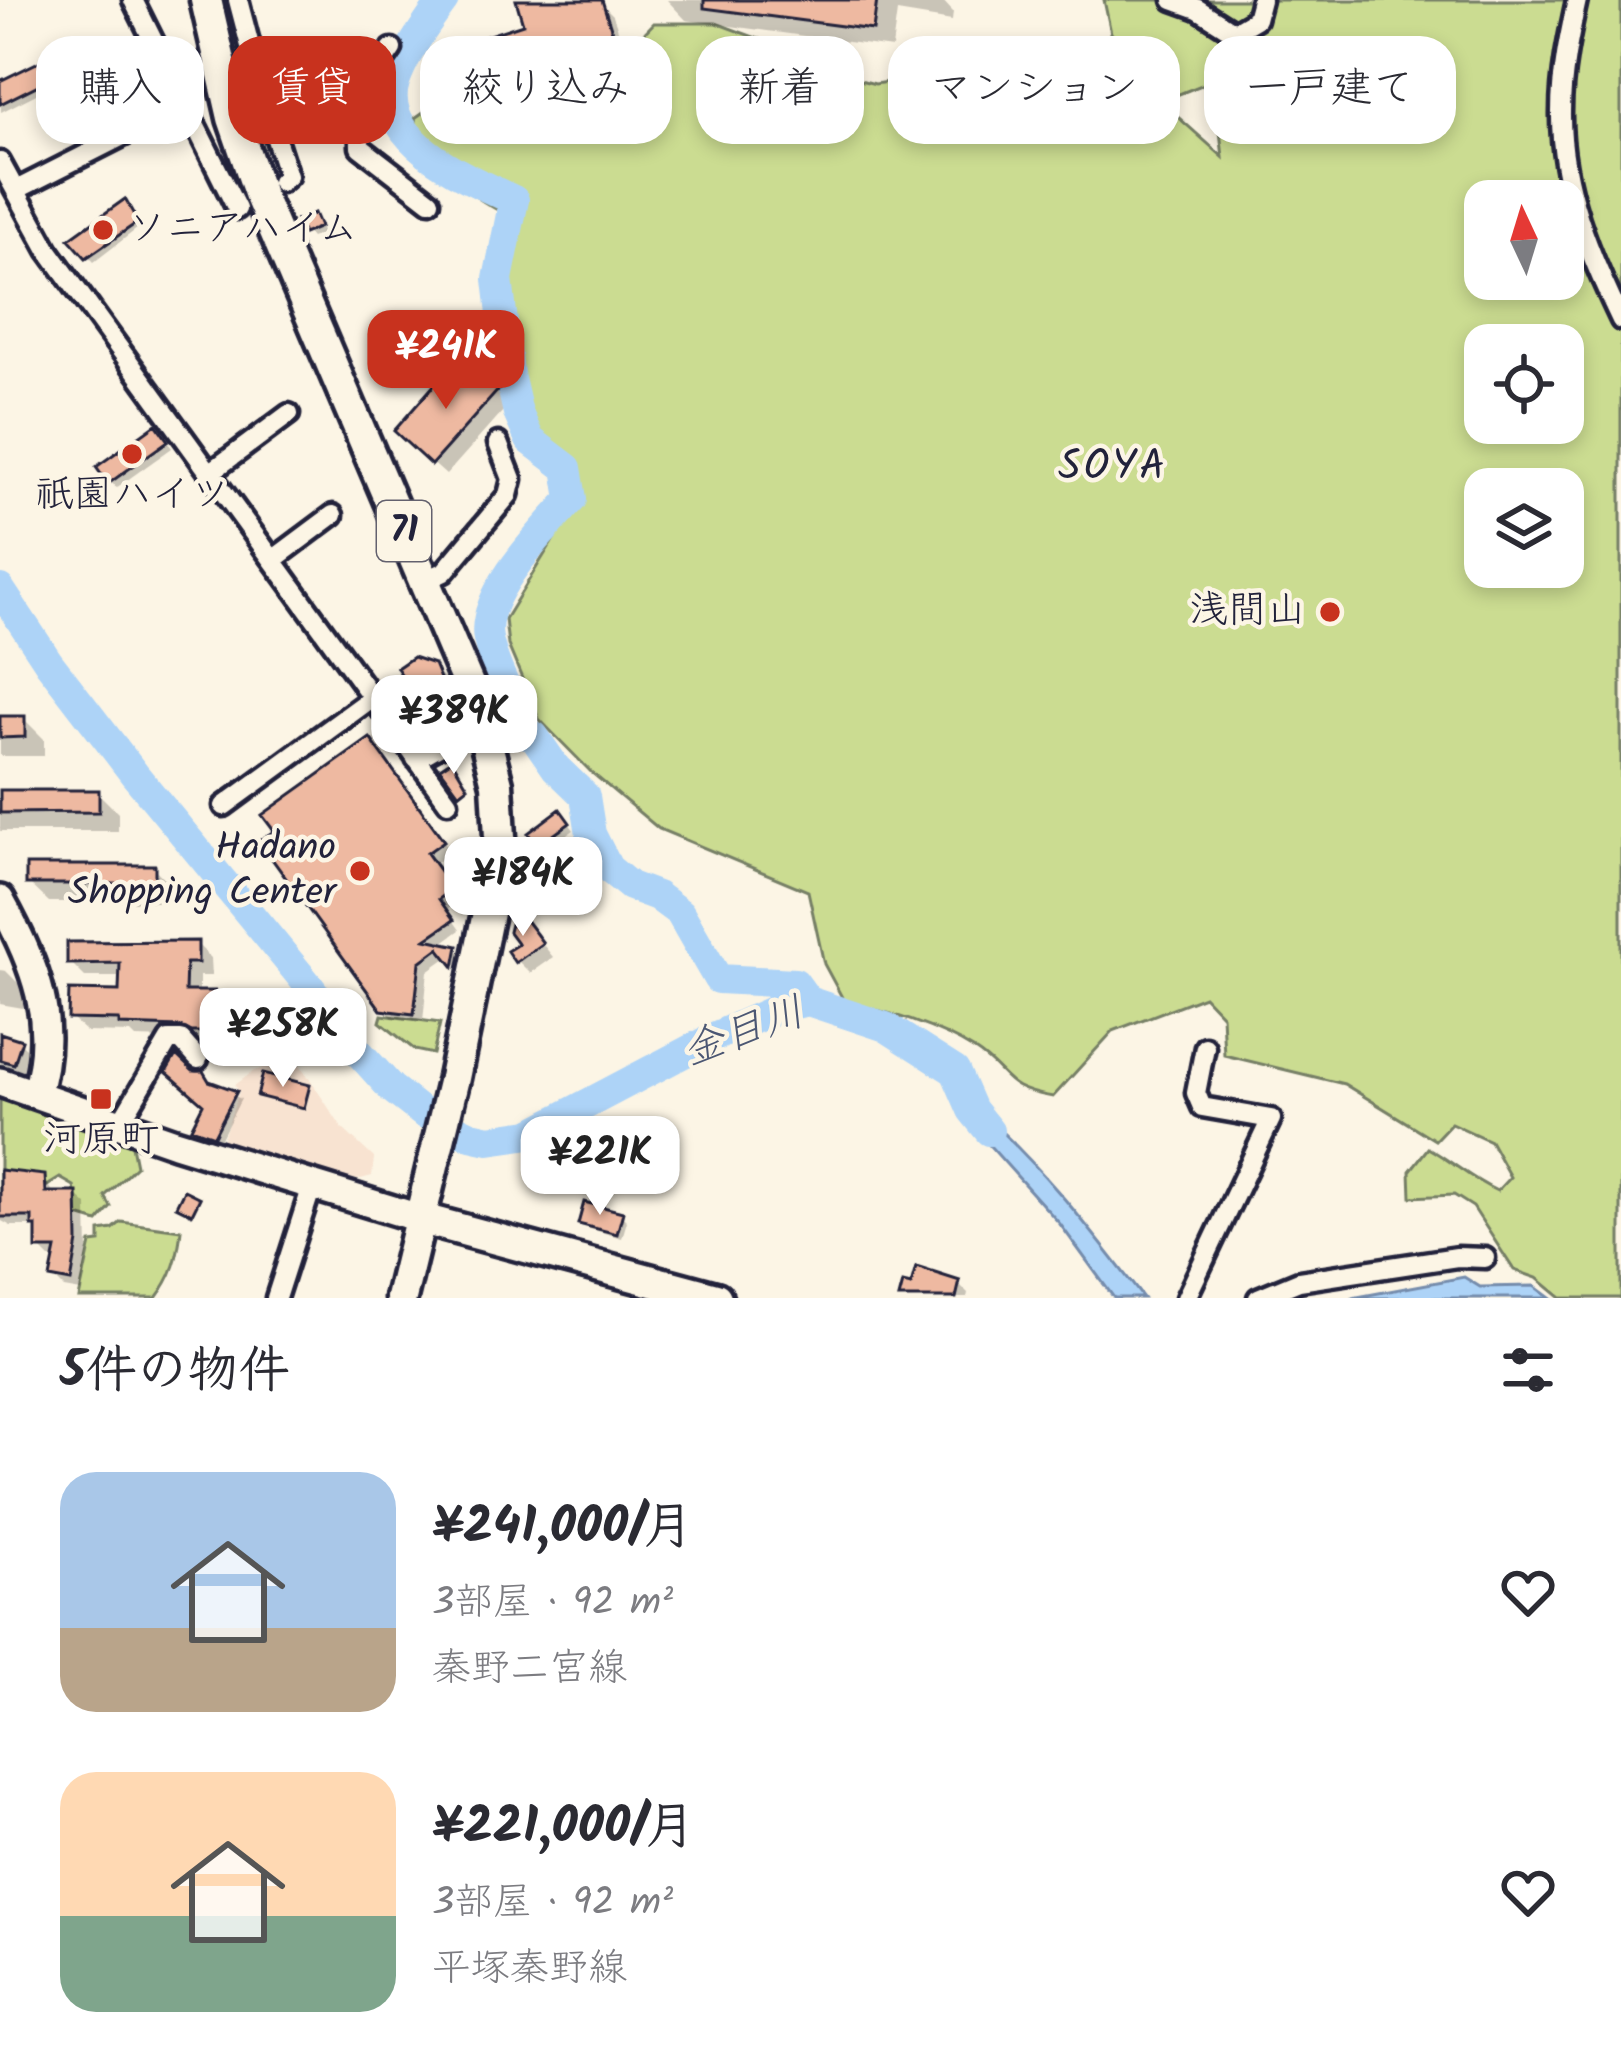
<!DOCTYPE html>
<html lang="ja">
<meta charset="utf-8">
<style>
body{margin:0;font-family:Kalam,"Klee One",sans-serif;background:#f2f2f3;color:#2b2b33;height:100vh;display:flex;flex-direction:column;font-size:45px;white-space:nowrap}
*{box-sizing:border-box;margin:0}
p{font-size:39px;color:#7c7c81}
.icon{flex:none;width:66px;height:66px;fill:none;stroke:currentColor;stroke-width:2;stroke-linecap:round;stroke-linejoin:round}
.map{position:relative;height:1298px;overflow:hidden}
.side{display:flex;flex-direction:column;background:#fff;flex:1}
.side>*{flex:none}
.top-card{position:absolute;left:36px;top:36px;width:1551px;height:108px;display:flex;gap:24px}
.needle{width:78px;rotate:356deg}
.controls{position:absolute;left:1464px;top:180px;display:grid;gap:24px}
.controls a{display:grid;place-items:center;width:120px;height:120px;border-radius:24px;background:#fff;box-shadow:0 6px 18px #0003;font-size:60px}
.price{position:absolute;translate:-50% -102px;padding:0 27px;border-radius:24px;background:#fff;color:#222;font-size:39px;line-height:78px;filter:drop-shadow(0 3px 6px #0008)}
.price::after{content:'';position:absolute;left:50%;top:72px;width:36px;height:27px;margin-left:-18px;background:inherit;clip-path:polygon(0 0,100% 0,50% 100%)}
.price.active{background:#c8321e;color:#fff}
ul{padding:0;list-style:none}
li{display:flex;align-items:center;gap:36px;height:300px;padding:0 60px}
li span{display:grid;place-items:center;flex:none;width:336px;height:240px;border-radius:36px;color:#555}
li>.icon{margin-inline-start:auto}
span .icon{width:144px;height:144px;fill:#fffc;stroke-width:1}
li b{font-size:51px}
h2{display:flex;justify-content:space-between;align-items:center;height:144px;padding:0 60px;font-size:51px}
.chip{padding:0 42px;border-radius:36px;background:#fff;box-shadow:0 6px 18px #0003;font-size:42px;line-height:108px}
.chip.active{background:#c8321e;color:#fff}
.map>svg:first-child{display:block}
.built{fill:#f8e3d1}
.green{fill:#cbdc91;stroke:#767f66;stroke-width:3;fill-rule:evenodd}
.water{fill:#add3f7;stroke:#758cac;stroke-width:3}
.shadow{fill:#0003}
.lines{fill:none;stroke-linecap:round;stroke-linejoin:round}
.stream{stroke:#758cac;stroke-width:4.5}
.river{stroke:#add3f7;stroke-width:30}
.building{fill:#eeb9a1;stroke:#22223b;stroke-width:3}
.street-casing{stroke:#22223b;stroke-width:27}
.secondary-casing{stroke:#22223b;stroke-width:36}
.primary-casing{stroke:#22223b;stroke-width:39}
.street{stroke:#fcf5e5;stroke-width:18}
.secondary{stroke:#fcf5e5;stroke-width:27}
.primary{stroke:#fcf5e5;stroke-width:30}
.poi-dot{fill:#c8321e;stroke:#fcf5e5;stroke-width:4.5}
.labels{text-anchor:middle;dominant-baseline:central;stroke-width:9;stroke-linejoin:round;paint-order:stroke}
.shield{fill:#fcf5e5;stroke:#63616e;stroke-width:3}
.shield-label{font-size:36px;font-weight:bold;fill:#22223b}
.poi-label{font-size:39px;fill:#22223b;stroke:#fcf5e5}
.neighbourhood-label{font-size:42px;letter-spacing:3px;fill:#22223b;stroke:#fcf5e5}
.water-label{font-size:42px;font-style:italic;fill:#4c5773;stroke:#fcf5e5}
</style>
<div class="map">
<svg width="1621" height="1298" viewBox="0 0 1621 1298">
<rect width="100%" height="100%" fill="#fcf5e5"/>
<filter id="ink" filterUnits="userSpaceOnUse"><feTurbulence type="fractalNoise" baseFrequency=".00833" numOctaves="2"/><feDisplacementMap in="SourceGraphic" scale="24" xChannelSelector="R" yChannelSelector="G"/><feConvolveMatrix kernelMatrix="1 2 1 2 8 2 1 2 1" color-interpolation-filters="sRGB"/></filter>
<g filter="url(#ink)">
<path class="built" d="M 286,1060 L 301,1066 L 342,1128 L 374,1158 L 372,1176 L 357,1180 L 221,1144 L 239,1092 L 235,1085 L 254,1071 Z"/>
<path class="green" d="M 1104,0 L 1621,0 L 1621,1298 L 1561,1298 L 1537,1278 L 1514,1270 L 1473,1207 L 1454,1195 L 1411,1197 L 1410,1171 L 1428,1148 C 1453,1162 1471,1179 1497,1191 L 1510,1177 L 1490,1141 L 1451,1123 L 1435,1140 L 1344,1084 L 1224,1055 L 1222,1015 L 1204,996 L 1113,1031 L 1053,1097 C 999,1088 1012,1074 973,1049 C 940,1028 883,1009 845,1003 L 824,964 L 808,891 L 659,829 L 592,773 L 539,719 L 508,645 L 505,619 L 570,513 L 560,453 L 525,414 L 501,212 C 462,190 423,164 415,118 L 439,101 L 503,95 L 622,56 L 654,23 L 716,23 L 789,50 L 841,75 L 875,84 L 911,78 L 962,54 L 1135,95 L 1179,118 L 1223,157 L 1218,114 L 1224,92 L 1214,80 L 1174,96 L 1111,33 ZM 1485,201 L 1563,201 L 1563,279 L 1485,279 ZM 1485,345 L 1563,345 L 1563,423 L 1485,423 ZM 1485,489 L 1563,489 L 1563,567 L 1485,567 Z
M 382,1015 L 440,1023 L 433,1054 L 415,1050 L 380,1022 Z
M 0,1099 L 29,1102 L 81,1119 L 87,1130 L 114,1135 L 132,1146 L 136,1166 L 105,1196 L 111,1207 L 98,1222 L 78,1216 L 74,1186 L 60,1178 L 47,1186 L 0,1191 Z
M 613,1147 L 663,1157 L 659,1178 L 590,1163 Z
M 121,1222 L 181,1230 C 178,1257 173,1276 156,1298 L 79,1298 L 91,1243 L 100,1242 L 100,1231 L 113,1229 Z"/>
<path class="water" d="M 964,1098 C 1033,1155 1089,1227 1143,1298 L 1114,1298 L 1060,1224 L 964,1117 Z
M 1464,1277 L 1480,1287 L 1534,1286 L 1550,1298 L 1352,1298 Z"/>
<path class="shadow" d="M 526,0 L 598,0 L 613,15 L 628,60 L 515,97 L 502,84 L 527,26 Z
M 667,0 L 942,0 L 953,12 L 952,21 L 897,12 L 892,48 L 686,20 Z
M 48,60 L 62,81 L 1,112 L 0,84 Z
M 125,203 L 142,225 L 94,262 L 73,239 Z
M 313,217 L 323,233 L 311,238 L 306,232 Z
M 476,369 L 511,402 L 446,475 L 410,443 L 451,387 Z
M 161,434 L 172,448 L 116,488 L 100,468 Z
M 433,667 L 443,677 L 461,723 L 429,745 L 420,736 Z
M 0,719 L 24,719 L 44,739 L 44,756 L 0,756 Z
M 379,752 L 451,852 L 434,864 L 460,900 L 446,910 L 460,930 L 439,945 L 457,949 L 466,958 L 463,972 L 449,956 L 428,971 L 423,1021 L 393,1018 L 383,1008 Z
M 98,793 L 118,813 L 118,831 L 0,831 L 0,794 Z
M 566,819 L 574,830 L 545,850 L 540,845 Z
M 154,868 L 173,888 L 173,902 L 49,902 L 29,883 Z
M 522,919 L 553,957 L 530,973 L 518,961 Z
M 197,944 L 211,958 L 212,976 L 199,976 L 199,994 L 214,994 L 228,1008 L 227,1045 L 209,1045 L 198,1040 L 136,1038 L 131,1033 L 86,1032 L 71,1018 L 122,994 L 123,977 L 85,977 L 70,962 Z
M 0,970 L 6,971 L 26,991 L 23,1008 L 0,1004 Z
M 0,1036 L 20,1042 L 30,1052 L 23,1071 L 0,1064 Z
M 210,1084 L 241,1099 L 220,1140 L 195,1127 L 207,1104 Z
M 0,1173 L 44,1178 L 55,1195 L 76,1195 L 87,1205 L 88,1254 L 81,1291 L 64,1288 L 53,1277 L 57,1258 L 50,1258 L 39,1247 L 36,1226 L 11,1226 L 0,1220 Z
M 621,1215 L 627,1221 L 622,1238 L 587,1228 L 581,1223 Z
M 959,1284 L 968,1293 L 967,1298 L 904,1298 Z"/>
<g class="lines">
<path class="stream" d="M 205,1059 C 256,1060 294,1052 339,1027"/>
<path class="river" d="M 444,0 C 427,24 404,54 395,82 C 376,142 473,181 514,200 L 498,279 L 509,374 L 518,413 L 530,440 L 567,468 L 572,499 C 545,529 479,595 488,639 C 495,671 515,704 527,734 L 534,736 L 556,768 L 585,796 L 591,834 L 608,868 L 630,886 L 657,896 L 680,913 L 718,979 L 795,983 L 808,1001
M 0,589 L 49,663 L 135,775 L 309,986 L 354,1047 L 391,1088 L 423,1113 L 471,1136 L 489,1140 L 530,1134 L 714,1037 L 779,1008 L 808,1001 L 886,1027 L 955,1071 L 972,1110 L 989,1131"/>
</g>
<path class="building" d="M 516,0 L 602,0 L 617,47 L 499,86 L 483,37 L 523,24 Z
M 704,0 L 877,0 L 873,30 L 704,8 Z
M 49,57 L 58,75 L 0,104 L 0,81 Z
M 125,199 L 138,222 L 86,258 L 69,239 Z
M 314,213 L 320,227 L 303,234 L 297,220 Z
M 476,365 L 501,387 L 431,465 L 394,431 L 443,375 L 451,383 L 463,369 Z
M 156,424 L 168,441 L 108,484 L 96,467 Z
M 413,657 L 434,664 L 454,713 L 418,737 L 384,691 L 403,677 L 397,668 Z
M 0,716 L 25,716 L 25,737 L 0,738 Z
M 370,738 L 444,841 L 427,853 L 453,889 L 439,899 L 454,920 L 426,939 L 458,946 L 454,967 L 439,948 L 420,962 L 414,1014 L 381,1010 L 259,841 L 274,831 L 262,815 Z
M 452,760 L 468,787 L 459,794 L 440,768 Z
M 0,790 L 99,790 L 99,812 L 0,813 Z
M 560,809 L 570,823 L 537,847 L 528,833 Z
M 26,865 L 155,865 L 155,884 L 26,884 Z
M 522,915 L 543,943 L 515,963 L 507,951 L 518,944 L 509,932 L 511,924 Z
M 198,941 L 198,963 L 186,963 L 185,991 L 215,991 L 214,1032 L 192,1032 L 181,1027 L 119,1025 L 119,1020 L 68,1019 L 69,990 L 119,991 L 120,963 L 67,964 L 67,942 Z
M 0,1033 L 22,1040 L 14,1064 L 0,1060 Z
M 176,1055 L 193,1071 L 203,1071 L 209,1081 L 237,1091 L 214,1136 L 191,1128 L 203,1104 L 166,1072 Z
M 263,1073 L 310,1085 L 304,1108 L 257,1096 Z
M 0,1170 L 45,1175 L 46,1192 L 77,1192 L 78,1242 L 71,1282 L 50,1278 L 56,1249 L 36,1249 L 36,1226 L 32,1226 L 32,1217 L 0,1217 Z
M 184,1190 L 200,1198 L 192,1214 L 176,1206 Z
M 584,1202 L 623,1212 L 617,1234 L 578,1224 Z
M 916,1267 L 960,1281 L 956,1298 L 899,1298 L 903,1283 L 911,1285 Z"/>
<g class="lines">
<g class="street-casing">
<path id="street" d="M 133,0 L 237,209
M 238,0 L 256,69 L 267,85 L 265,105 L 288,176 L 281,182
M 1173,0 L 1198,9 L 1234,32 L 1256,19 L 1261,0
M 1577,0 C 1569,37 1561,74 1561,112 C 1560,185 1590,256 1621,320
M 267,85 L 282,79 L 359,110 L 360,147 L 430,201
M 337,101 L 377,71 L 392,49
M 0,162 L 48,250 L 448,802
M 18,189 L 184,105
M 211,472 L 289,414
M 274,559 L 333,515
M 425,581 L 444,572 L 508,495 L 512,479 L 498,443
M 416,759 L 461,734 L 484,727
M 224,806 L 372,698
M 120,1123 L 169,1040 L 181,1040 L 198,1059
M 276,1298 L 312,1186
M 1186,1298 L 1271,1119 L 1202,1107 L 1196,1093 L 1205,1047
M 1258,1298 L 1299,1281 L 1457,1257 L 1485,1258"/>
</g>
<g class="secondary-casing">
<path id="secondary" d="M 0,900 C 35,963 59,1023 36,1094
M 0,1082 L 175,1143 L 422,1219"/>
</g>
<g class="primary-casing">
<path id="primary" d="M 206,0 L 233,118 L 260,196 L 477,705 L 497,784 L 500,837 L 496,874 L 454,1078 L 401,1298
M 422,1219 L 716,1298"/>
</g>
<use href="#street" class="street"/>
<use href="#secondary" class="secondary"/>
<use href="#primary" class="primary"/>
</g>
</g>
<g class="poi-dot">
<circle cx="103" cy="230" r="12"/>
<circle cx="132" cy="454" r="12"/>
<circle cx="1330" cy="612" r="12"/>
<circle cx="360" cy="871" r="12"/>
<rect x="89" y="1087" width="24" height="24" rx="6"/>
</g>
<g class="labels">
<rect class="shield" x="377" y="501" width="54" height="60" rx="9"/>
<g class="shield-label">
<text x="404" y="531">71</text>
</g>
<g class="poi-label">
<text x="127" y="230" text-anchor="start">ソニアハイム</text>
<text x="132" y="496">祇園ハイツ</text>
<text x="1306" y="612" text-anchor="end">浅間山</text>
<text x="336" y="849" text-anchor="end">Hadano<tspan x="336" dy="45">Shopping Center</tspan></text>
<text x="101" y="1141">河原町</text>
</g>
<g class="neighbourhood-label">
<text x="1113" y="467">SOYA</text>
</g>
<g class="water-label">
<text transform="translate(744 1033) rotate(-20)">金目川</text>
</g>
</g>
</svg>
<div class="controls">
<a><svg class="needle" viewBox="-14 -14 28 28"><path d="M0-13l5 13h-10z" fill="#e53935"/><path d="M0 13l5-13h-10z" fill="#7c7c81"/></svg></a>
<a><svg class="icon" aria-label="locate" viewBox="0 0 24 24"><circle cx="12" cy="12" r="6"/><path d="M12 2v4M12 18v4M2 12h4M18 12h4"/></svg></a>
<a><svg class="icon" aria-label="layers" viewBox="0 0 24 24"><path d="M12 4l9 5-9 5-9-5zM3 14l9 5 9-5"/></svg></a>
</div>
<b class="price active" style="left:446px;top:412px">¥241K</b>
<b class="price" style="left:454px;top:777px">¥389K</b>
<b class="price" style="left:523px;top:939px">¥184K</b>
<b class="price" style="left:283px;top:1090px">¥258K</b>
<b class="price" style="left:600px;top:1218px">¥221K</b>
<div class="top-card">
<a class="chip">購入</a>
<a class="chip active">賃貸</a>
<a class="chip">絞り込み</a>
<a class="chip">新着</a>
<a class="chip">マンション</a>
<a class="chip">一戸建て</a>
</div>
</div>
<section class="side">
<h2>5件の物件<svg class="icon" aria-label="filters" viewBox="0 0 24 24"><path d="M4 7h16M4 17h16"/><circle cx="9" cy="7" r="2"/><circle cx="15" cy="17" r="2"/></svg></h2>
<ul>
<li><span style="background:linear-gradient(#a9c7e8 65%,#b9a48a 0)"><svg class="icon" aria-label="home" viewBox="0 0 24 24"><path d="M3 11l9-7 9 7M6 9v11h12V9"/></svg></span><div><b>¥241,000/月</b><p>3部屋 · 92 m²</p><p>秦野二宮線</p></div><svg class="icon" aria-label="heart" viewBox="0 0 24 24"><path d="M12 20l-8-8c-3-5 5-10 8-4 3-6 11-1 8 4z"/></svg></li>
<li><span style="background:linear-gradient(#ffd9b3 60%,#7fa58c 0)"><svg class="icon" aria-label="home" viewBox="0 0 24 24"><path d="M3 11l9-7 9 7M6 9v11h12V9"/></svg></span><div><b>¥221,000/月</b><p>3部屋 · 92 m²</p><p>平塚秦野線</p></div><svg class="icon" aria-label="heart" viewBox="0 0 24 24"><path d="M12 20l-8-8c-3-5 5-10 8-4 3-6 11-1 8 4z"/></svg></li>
</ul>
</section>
